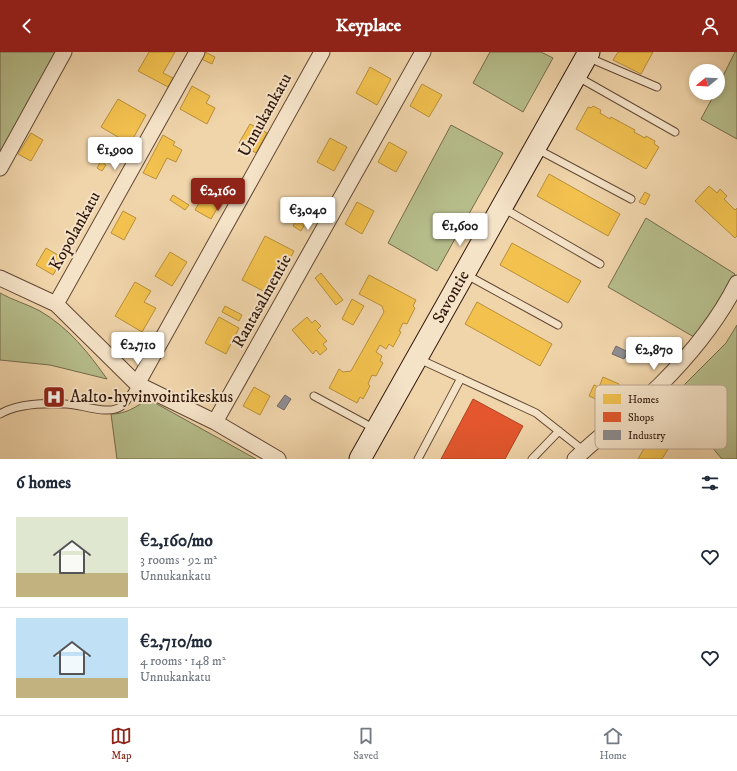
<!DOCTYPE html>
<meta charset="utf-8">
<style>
body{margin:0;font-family:"IM FELL DW Pica",serif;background:#f2f2f3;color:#1f2937;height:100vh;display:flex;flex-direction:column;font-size:15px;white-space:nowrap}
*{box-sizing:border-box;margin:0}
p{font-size:13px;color:#747a83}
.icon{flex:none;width:22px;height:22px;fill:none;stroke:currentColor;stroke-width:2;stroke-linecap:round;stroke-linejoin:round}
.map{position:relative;height:407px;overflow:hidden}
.details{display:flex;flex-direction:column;background:#fff;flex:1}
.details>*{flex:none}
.needle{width:26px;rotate:252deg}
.tools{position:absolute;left:689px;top:12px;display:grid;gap:8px}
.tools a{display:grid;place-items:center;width:36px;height:36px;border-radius:50%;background:#fff;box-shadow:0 2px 6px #0003;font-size:20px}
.price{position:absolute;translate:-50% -34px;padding:0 9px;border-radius:4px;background:#fff;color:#222;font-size:13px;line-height:26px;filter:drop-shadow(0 1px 2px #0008)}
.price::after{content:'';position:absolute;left:50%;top:24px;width:12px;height:9px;margin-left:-6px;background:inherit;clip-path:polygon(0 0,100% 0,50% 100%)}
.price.current{background:#8f2418;color:#fff}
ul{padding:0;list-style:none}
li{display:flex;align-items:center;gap:12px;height:100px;padding:0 16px}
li+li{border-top:1px solid #e0e1e3}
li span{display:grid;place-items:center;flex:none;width:112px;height:80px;border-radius:0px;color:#555}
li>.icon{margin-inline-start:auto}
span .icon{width:48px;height:48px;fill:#fffc;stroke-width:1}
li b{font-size:17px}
h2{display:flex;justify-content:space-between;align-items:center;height:48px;padding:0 16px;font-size:17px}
header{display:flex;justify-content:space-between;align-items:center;height:52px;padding:0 16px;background:#8f2418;color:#fff;font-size:18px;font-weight:700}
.tab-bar{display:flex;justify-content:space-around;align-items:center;height:56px;border-top:1px solid #e0e1e3;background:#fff;font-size:11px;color:#747a83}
.tab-bar a{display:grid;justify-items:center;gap:2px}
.tab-bar .current{color:#8f2418}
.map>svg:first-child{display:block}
.green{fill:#b6bd8b;stroke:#746b4c}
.homes{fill:#f2c14e;stroke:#b88f3a}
.shops{fill:#e4572e;stroke:#af4424}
.industry{fill:#8d8d92;stroke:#726a6a}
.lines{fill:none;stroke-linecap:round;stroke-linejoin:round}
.lane-casing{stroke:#624834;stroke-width:9}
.street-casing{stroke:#624834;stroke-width:17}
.secondary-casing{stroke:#32190d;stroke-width:23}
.lane{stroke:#f5e3c8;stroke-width:7}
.street{stroke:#f5e3c8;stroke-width:15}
.secondary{stroke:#f5e3c8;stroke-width:21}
.labels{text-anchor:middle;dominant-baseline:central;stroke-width:4;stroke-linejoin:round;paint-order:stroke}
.street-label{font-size:17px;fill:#32190d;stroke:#f5e3c8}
.poi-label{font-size:17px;fill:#32190d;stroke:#f5e3c8;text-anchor:start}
.key{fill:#f5e3c8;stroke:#baa690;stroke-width:1}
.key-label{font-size:11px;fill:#32190d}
</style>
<header><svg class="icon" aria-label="back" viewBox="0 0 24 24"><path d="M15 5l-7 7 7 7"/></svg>Keyplace<svg class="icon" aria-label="person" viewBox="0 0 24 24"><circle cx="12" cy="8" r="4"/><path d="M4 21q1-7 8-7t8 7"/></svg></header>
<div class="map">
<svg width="737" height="407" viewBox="0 0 737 407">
<rect width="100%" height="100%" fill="#f0d4aa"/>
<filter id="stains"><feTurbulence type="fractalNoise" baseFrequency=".005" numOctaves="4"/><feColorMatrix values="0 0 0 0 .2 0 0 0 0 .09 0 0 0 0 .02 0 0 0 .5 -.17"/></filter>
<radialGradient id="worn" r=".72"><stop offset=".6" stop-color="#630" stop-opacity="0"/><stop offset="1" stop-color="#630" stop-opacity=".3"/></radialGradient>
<path class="green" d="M 0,0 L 56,0 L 0,100 Z
M 490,0 L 541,0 L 553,6 L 523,60 L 473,31 Z
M 735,0 L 737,0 L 737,87 L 701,67 L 715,41 L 718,41 L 718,34 Z
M 451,73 L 503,101 L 437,219 L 388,191 Z
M 646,166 L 735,222 L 716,254 L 694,285 L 608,235 Z
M 0,241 C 12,248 27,252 40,259 C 69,276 88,300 107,327 L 50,313 L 0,308 Z
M 737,273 L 737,407 L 722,407 L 671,346 L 726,291 Z
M 148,347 L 256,407 L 117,407 L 111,362 C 126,362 136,355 148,347 Z"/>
<path class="homes" d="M 149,0 L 175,0 L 163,21 L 173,26 L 168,35 L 138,19 Z
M 199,0 L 205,0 L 215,5 L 212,12 L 197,5 Z
M 618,0 L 653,0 L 641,22 L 613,8 Z
M 370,15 L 391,27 L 377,53 L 356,41 Z
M 422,32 L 442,43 L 429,65 L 410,54 Z
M 192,34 L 210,44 L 206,51 L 215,56 L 207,72 L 180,57 Z
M 118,47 L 146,63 L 130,92 L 101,75 Z
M 593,54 L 601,58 L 600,61 L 610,67 L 611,65 L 635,78 L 634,80 L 645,86 L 646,84 L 655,89 L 654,92 L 659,95 L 646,117 L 576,77 L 588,55 L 591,56 Z
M 250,72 L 267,81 L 256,101 L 239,91 Z
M 31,81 L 43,88 L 31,109 L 18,102 Z
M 163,83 L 175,90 L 173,93 L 182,98 L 176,110 L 167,106 L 156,127 L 143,121 Z
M 330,86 L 347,95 L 334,119 L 317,110 Z
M 389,90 L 407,100 L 396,120 L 378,110 Z
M 101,109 L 106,113 L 102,119 L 97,116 Z
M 549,122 L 620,162 L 608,184 L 537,144 Z
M 709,134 L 717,141 L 720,137 L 727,144 L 724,147 L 735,158 L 737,156 L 737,184 L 735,186 L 695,149 Z
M 199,138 L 221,150 L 211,167 L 195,158 L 199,151 L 194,148 Z
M 645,140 L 650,143 L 645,153 L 639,150 Z
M 173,143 L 189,153 L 185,158 L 170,148 Z
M 357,150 L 374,159 L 362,182 L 345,172 Z
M 123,159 L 136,166 L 124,188 L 111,181 Z
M 298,166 L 306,170 L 301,179 L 293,174 Z
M 265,184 L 294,199 L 271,243 L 242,228 Z
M 512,191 L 581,229 L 568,251 L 500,213 Z
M 46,196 L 63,206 L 53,223 L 36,213 Z
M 170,200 L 187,210 L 172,234 L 155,224 Z
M 321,221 L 343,248 L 336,253 L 315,226 Z
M 369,223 L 416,248 L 413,254 L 415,256 L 407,272 L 403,271 L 399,279 L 401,280 L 393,295 L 389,292 L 386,297 L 380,293 L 376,300 L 382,304 L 380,309 L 383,311 L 376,324 L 372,323 L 368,332 L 370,334 L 363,347 L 360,345 L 357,351 L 329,336 L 339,317 L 343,320 L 351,319 L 384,260 L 382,254 L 359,242 Z
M 135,230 L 151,239 L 144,250 L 156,256 L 142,280 L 115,264 Z
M 352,247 L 364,254 L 353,273 L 342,267 Z
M 477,250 L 552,292 L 540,314 L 465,272 Z
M 225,254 L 242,263 L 239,269 L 222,260 Z
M 219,265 L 239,276 L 226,302 L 205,291 Z
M 307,265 L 312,271 L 315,268 L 321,274 L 317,278 L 327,289 L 323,292 L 327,297 L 320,303 L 316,298 L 313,302 L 292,278 Z
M 648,285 L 663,293 L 655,309 L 645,304 L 642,310 L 632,304 L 638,292 L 643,294 Z
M 603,325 L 619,332 L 611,350 L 599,345 L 598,348 L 589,344 L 594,333 L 599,335 Z
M 254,335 L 270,344 L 260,363 L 243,354 Z
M 652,383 L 670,394 L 662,407 L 638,407 Z"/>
<path class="shops" d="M 473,347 L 523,374 L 505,407 L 441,407 Z"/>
<path class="industry" d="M 616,294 L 628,300 L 624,307 L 612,302 Z
M 285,343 L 291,347 L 284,358 L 277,354 Z"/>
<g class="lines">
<g class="lane-casing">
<path id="lane" d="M 587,5 L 657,35
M 578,25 L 675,80
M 537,97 L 631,147
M 503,156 L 600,212
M 465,222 L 558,273
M 419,307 L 536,361 L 584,399
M 314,344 L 375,377
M 0,362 C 18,351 45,351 66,352 C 81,352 110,365 123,353 C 128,348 133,339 137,332
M 418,407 L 461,326
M 532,407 L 559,379"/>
</g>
<g class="street-casing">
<path id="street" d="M 0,116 L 64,0
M 0,226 L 56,252 L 137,332 L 215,370 L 278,407
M 56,252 L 197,0
M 137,332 L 322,0
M 215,370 L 423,0
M 575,407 C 602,381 633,359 660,333 C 690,303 718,269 737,231"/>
</g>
<g class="secondary-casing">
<path id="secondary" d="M 360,407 L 589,0"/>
</g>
<use href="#lane" class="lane"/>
<use href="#street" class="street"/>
<use href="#secondary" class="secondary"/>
</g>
<defs>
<g id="hospital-square" transform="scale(1.15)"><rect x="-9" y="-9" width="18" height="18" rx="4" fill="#8f2418" stroke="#f5e3c8"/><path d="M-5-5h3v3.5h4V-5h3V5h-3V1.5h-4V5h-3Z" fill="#fff"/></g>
</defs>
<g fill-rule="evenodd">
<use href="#hospital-square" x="54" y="345"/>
</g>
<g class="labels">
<g class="street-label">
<text transform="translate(265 63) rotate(-61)">Unnukankatu</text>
<text transform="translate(75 179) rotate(-61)">Kopolankatu</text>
<text transform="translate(451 245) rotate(-61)">Savontie</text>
<text transform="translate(262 249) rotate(-61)">Rantasalmentie</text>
</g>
<g class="poi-label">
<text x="70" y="345">Aalto-hyvinvointikeskus</text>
</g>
</g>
<rect x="595" y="333" width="132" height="64" rx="6" class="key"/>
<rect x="603" y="342" width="18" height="10" fill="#f2c14e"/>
<rect x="603" y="360" width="18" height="10" fill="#e4572e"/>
<rect x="603" y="378" width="18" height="10" fill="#8d8d92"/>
<g class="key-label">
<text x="628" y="351">Homes</text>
<text x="628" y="369">Shops</text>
<text x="628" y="387">Industry</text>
</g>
<rect width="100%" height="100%" filter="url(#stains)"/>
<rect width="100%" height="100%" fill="url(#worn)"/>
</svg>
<div class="tools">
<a><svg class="needle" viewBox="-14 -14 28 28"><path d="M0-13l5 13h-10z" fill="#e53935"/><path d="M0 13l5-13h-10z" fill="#747a83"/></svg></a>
</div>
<b class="price" style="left:115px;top:119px">€1,900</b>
<b class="price current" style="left:218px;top:160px">€2,160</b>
<b class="price" style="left:308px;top:179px">€3,040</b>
<b class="price" style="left:460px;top:195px">€1,600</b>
<b class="price" style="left:138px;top:314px">€2,710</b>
<b class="price" style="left:654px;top:319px">€2,870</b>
</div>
<section class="details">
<h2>6 homes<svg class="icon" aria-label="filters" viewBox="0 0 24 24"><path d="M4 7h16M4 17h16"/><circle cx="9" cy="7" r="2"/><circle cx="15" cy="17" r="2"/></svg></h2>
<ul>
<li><span style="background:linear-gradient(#dfe7d0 70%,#c2b280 0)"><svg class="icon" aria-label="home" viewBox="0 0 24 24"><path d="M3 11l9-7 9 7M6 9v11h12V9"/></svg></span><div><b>€2,160/mo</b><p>3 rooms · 92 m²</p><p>Unnukankatu</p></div><svg class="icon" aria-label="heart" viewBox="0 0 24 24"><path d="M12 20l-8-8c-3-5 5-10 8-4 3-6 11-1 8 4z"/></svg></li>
<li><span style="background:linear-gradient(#bfe0f5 75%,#c2b280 0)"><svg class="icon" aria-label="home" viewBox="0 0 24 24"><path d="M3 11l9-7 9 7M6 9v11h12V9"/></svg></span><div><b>€2,710/mo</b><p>4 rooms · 148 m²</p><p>Unnukankatu</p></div><svg class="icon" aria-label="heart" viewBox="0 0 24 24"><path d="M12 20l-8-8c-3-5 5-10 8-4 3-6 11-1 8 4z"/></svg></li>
</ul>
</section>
<nav class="tab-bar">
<a class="current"><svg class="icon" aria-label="map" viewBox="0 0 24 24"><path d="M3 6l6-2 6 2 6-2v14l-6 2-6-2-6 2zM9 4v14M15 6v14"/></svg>Map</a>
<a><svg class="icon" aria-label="saved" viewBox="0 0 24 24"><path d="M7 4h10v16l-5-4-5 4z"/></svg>Saved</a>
<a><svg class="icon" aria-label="home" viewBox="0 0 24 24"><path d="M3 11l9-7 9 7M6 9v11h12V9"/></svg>Home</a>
</nav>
